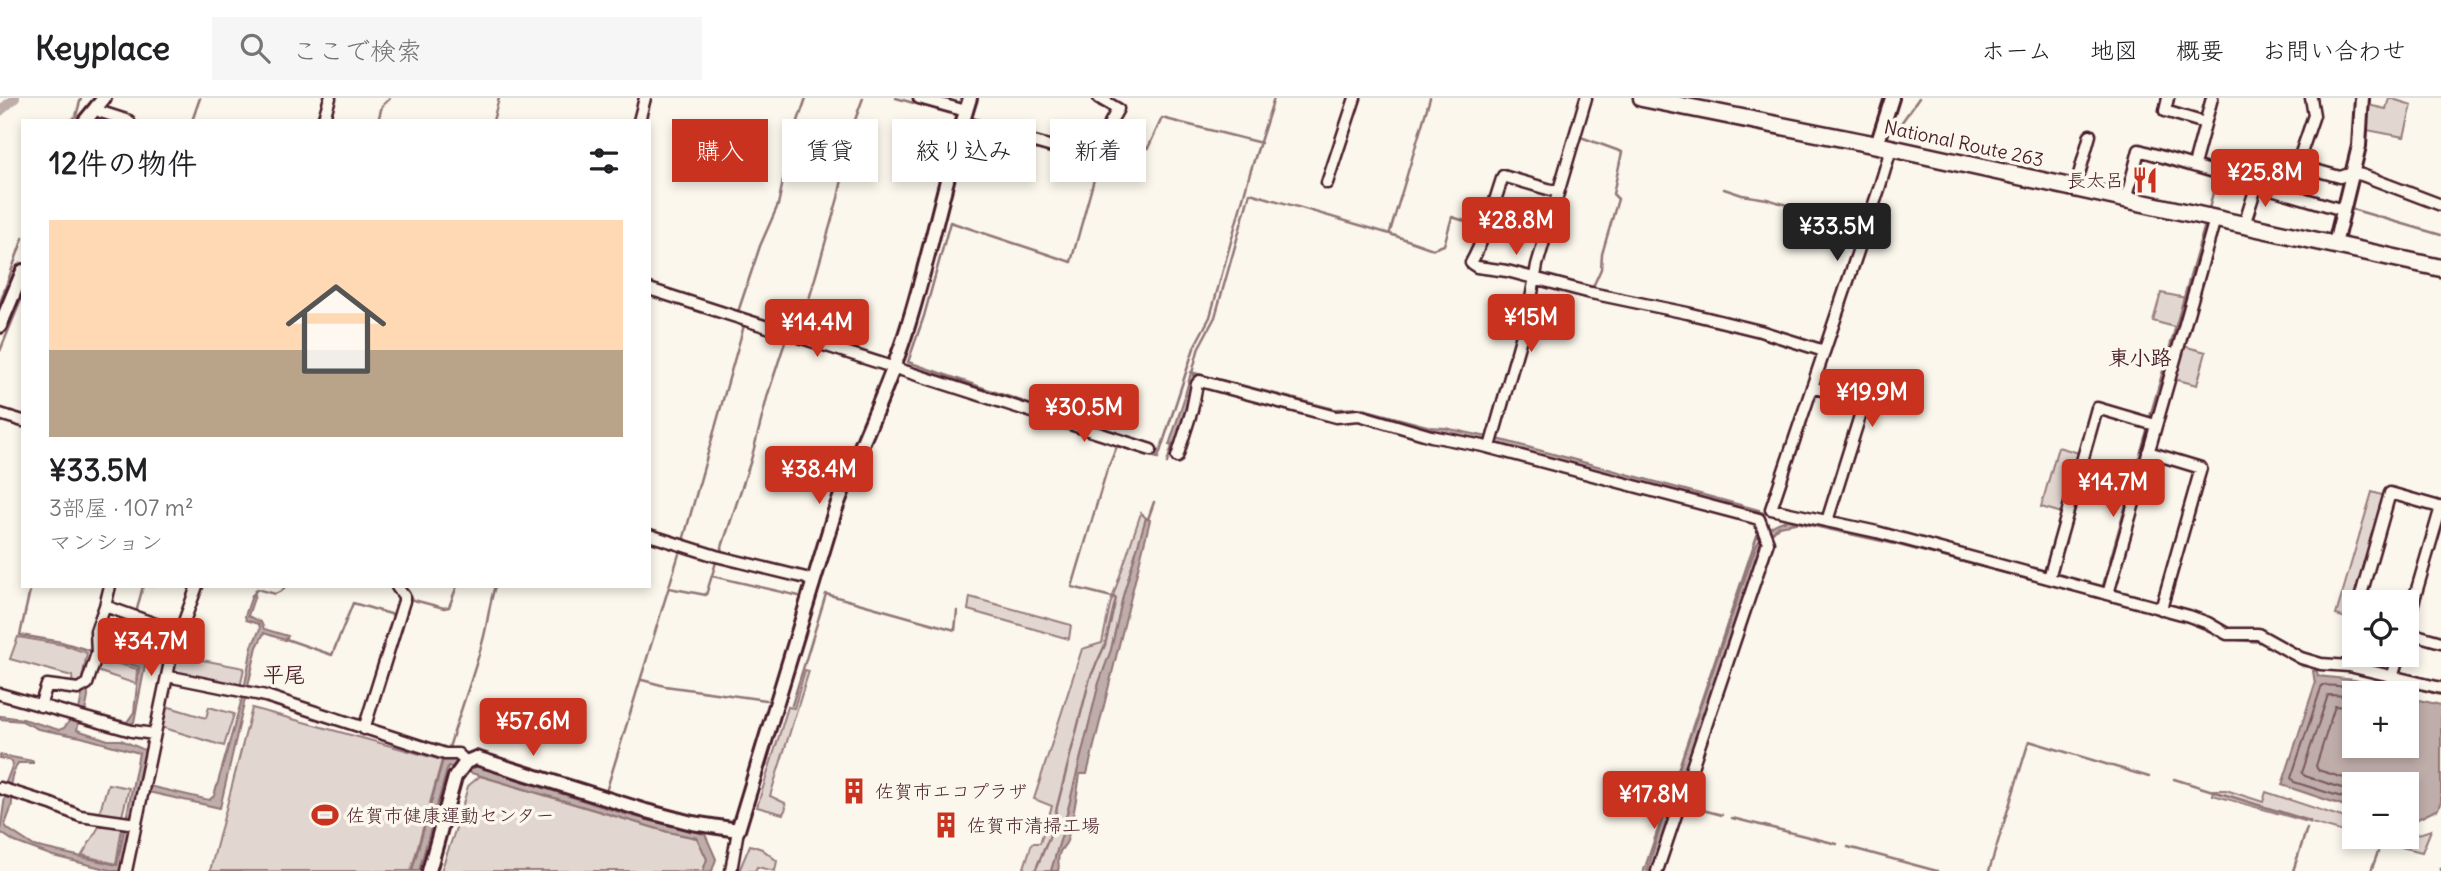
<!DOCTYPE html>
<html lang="ja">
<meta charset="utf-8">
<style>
body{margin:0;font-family:Delius,"Klee One",sans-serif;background:#f6f6f6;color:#202124;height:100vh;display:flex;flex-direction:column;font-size:26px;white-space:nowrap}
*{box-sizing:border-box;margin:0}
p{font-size:23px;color:#757577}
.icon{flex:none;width:38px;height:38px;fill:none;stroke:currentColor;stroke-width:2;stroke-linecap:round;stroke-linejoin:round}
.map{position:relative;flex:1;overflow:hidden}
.drawer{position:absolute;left:21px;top:21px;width:630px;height:469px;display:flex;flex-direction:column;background:#fff;border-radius:0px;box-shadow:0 4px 10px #0003}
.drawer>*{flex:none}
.banner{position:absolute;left:672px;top:21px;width:665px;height:63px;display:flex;gap:14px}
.controls{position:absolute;left:2342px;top:492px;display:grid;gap:14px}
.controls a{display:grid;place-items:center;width:77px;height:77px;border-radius:0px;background:#fff;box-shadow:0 4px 10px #0003;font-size:35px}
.price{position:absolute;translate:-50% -60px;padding:0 16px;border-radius:7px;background:#c8321e;color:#fff;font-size:23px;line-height:46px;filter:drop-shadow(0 2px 4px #0008)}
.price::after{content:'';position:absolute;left:50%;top:42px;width:21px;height:16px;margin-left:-10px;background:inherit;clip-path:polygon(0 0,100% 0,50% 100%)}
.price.on{background:#222;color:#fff}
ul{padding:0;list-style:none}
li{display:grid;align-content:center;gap:14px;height:371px;padding:0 28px}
li span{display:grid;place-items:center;height:217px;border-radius:0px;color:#555}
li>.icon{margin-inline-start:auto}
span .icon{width:126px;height:126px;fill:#fffc;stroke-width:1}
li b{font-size:30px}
h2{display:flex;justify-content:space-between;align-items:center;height:84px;padding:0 28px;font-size:30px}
.chip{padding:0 24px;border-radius:0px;background:#fff;box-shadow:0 4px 10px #0003;font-size:24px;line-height:63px}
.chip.on{background:#c8321e;color:#fff}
header{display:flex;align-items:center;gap:42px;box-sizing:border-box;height:98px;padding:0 35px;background:#fff;border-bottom:2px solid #e0e0e0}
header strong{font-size:33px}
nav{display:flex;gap:38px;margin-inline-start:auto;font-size:24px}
.search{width:490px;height:63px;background:#f6f6f6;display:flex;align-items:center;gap:18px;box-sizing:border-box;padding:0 24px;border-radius:0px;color:#757577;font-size:26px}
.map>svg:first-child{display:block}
.green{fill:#e2d7d0;stroke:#967b7e;stroke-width:2}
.water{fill:#bfadaa;stroke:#907477;stroke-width:2}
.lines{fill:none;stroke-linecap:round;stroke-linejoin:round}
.shore{stroke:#79585e;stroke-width:2}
.stream{stroke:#907477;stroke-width:2.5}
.canal{stroke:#bfadaa;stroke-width:10}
.minor-casing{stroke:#4a1f2b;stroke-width:15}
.tertiary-casing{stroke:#4a1f2b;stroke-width:18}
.trunk-casing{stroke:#4a1f2b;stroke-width:21}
.minor{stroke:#fbf7ec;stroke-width:10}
.tertiary{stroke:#fbf7ec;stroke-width:12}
.trunk{stroke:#fbf7ec;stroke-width:16}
.labels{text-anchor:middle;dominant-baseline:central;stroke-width:7;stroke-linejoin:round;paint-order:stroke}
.street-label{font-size:19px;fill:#4a1f2b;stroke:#fbf7ec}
.poi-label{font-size:19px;fill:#4a1f2b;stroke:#fbf7ec;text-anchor:start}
.neighbourhood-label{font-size:21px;font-weight:bold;fill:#4a1f2b;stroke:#fbf7ec}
</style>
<header>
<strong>Keyplace</strong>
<div class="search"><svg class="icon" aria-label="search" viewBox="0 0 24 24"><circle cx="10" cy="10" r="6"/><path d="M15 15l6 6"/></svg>ここで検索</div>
<nav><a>ホーム</a><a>地図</a><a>概要</a><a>お問い合わせ</a></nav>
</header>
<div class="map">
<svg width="2441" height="773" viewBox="0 0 2441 773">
<rect width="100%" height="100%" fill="#fbf7ec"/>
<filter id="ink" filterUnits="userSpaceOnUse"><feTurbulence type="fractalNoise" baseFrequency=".0143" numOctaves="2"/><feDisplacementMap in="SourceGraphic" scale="14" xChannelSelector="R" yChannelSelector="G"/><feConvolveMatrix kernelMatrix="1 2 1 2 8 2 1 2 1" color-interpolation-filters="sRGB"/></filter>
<g filter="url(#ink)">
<path class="green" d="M 2389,0 L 2412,7 L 2404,39 L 2367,32 L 2368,7 L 2386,11 Z
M 2161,195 L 2186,200 L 2178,230 L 2153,223 Z
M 2183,248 L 2206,254 L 2197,287 L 2174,281 Z
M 2058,349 L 2079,355 L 2062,415 L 2041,409 Z
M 2372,394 L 2385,398 L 2350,521 L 2336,517 Z
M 1141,415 L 1146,420 L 1123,498 L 1111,552 L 1099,585 L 1062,736 L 1051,773 L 1023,773 L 1032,745 L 1040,745 L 1052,708 L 1034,701 L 1082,551 L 1102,545 L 1110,507 Z
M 970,499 L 1071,527 L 1069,541 L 968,512 Z
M 18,539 L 64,547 L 87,555 L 81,586 L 73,588 L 72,578 L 10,561 Z
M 176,557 L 244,570 L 240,590 L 173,576 Z
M 101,561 L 137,571 L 136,586 L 97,573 Z
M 805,572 L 809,573 L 770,698 L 785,705 L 786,710 L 783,716 L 757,709 L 788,609 L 794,610 Z
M 166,608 L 206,620 L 209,609 L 234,616 L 224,648 L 161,629 Z
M 252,610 L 442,662 L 411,773 L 210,773 Z
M 480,678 L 668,734 L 697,740 L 707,761 L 703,773 L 441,773 L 458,724 L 468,688 Z
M 108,686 L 129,690 L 122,718 L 99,716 Z
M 2213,692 L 2226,692 L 2263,704 L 2266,694 L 2354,723 L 2354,737 L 2213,697 Z
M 100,727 L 122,729 L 116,766 L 82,757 Z
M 2431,732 L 2422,754 L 2361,739 L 2406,740 Z
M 750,747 L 762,751 L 777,763 L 775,773 L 757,769 L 755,773 L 739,773 Z"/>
<path class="water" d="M 1191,274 L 1335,311 L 1360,310 L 1431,329 L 1445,330 L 1488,339 L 1487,344 L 1336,314 L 1194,277 L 1176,349 L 1169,347 L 1184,301 Z
M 1498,341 L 1759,412 L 1758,416 L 1497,346 Z
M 1146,420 L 1150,422 L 1087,676 L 1080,676 C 1077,698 1073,721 1067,743 C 1065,749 1060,750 1059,757 C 1057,763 1060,767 1058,773 L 1051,773 L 1062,736 L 1099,585 L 1111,552 L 1123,498 Z
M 1794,421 L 1796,425 L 1779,428 L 1766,441 L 1653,773 L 1647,773 L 1670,696 L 1756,448 C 1765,431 1775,423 1794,421 Z
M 252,497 L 255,497 L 248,518 L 261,524 L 264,531 L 288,538 L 285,542 L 264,535 L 257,549 L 220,710 L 139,692 L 123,773 L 114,773 L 53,758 L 15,744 L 0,734 L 5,698 L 8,698 L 6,684 L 13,666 L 11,663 L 0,660 L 0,657 L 33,663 L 33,665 L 18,665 C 6,686 14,685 12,704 C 12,711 7,720 5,727 L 8,731 L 34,748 L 117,767 L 139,655 L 81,639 L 38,631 L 22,623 L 0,621 L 0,618 L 23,621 L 59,632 L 64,630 L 70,622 L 77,622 L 91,551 L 94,553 L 87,578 L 88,599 L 85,614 L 127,624 L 134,614 L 139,569 L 100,557 L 101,554 L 127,561 L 138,561 L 148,527 L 151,528 L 144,561 L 146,563 L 134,624 L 127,628 L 79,623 L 77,632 L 108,642 L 121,642 L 145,652 L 140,686 L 209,702 L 214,698 L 243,597 L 252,548 L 260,531 L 259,526 L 246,522 L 245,518 Z
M 2313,573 L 2317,573 L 2318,578 L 2355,582 L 2392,595 L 2354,595 L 2354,648 L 2406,648 L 2406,599 L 2441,607 L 2441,703 L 2438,711 L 2406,727 L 2406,686 L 2354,686 L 2354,711 L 2282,687 L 2315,586 Z
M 444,658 L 625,716 L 705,736 L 716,761 L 712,773 L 703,773 L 707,761 L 697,740 L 668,734 L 448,668 L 419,773 L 412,773 Z"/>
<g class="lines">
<path class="shore" d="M 2354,598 L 2328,597 L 2302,675 L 2305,678 L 2354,694
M 2354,610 L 2335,608 L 2316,668 L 2318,672 L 2363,686
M 2354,703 L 2294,684 L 2291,680 L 2322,587 L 2353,589 L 2370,595"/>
<path class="stream" d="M 896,0 L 952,16
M 1098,4 L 1097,7 L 1110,12 L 1105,23
M 70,23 L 76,18 L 81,0
M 96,23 L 98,19
M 192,23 L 200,0
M 378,23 L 382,8 L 390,0
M 493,23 L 499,0
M 633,23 L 640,0
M 1899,28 L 1919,0
M 1578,38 L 1622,54 L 1613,96 L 1618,101 L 1602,156 L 1601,171 L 1592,191 L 1594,193
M 1098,67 L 1131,75 L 1140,49 L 1148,50 L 1162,20 L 1261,45
M 1724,91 L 1742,97 L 1767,101 L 1862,130
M 2348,110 L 2441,137
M 2209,111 L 2217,78
M 1390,134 L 1430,0
M 0,205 L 23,140
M 800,233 L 838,100 L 855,22 L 863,0
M 1820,249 L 1831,219
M 0,253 L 23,197
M 1192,275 L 1199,249 L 1215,219 L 1250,95 L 1390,136 L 1433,151 L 1444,147 L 1452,119 L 1481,128 L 1480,136
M 1024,304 L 908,264 L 924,218 L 950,124 L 1071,164 L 1098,67 L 1096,62
M 2149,322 L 2204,130
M 1782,363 L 1818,255
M 1167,365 L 1173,345
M 1756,413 L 1791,422
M 1148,421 L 1154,404
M 1792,423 L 1895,446 L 2183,522 L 2228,541 L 2260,544 L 2303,568 L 2353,574
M 720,455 L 751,362 L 768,296 L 786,241
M 712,478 L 799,498
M 31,488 L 20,537 L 61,544 L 91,553
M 148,488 L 153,488
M 669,490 L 706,497 L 717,461
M 2102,491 L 2148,329
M 253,497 L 257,491 L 275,496 L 283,492 L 285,488
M 406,500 L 444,510 L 449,509 L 457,488
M 136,515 L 143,488
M 286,541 L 332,557 L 353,505 L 394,517 L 400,502
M 2360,575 L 2441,597
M 642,582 L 665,588 L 766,602
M 247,599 L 443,660
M 792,607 L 826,496 L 955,532 L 957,513
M 448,653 C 459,616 473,580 483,542 C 488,524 489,506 495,488
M 2174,681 L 2310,723
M 605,697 L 683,443 L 747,217 L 738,214 L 760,148 L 778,107 L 787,64 L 797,44 L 798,23 L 806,0
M 1683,707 L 1722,717
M 1732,720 L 1837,746
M 1848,749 L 1937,773
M 1035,773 L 1049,740 L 1090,580 L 1105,547 L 1116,500 L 1072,489 L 1106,375 L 1117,348 L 1158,360 L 1195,247 L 1210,219 L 1250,75 L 1274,0
M 1644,773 L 1759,432
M 1989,773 L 2029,643 L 2149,679
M 2293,773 L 2307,730
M 2371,773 L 2378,754
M 2440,773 L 2441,770"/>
<path class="canal" d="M 0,13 L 15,0"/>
<g class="minor-casing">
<path id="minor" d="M 919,0 L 966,13
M 2168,0 L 2165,13 L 2205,25
M 2311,0 L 2314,17 L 2297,67 L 2340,79 L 2352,75 L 2362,77 L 2441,107
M 96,8 L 101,14 L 129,23
M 323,23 L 330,0
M 639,23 L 645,0
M 963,24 L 1095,61 L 1103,37 L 1118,11 L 1099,0
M 1891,51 L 1879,91 L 1771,411 L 1877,434 L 2189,518 L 2208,525 L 2227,536 L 2258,536 L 2301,560 L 2321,566 L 2349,568 L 2441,590
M 2194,67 L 2212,0
M 1327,85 L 1355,0
M 2075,91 L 2090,37
M 1558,94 L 1503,78 C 1493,107 1486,138 1471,165 L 1477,169 L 1507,173 L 1591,195 L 1687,215 L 1760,233 L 1824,253
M 2126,102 L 2139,52 L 2343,112
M 2244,127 L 2257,86
M 649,191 L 1151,352
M 1812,289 L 1864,305 L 1827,423
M 0,316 L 23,323
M 1490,349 L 1529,212 L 1537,167 L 1586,0
M 2148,354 L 2201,370 L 2161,511
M 1177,359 L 1192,312 L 1197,286 L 1200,283 L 1336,319 L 1359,317 L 1431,338 L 1483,348 L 1759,421 L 1768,444 L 1657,773
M 649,437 L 716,458 L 806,480 L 814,485
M 2049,480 L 2097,310 L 2155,327
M 110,488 L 105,508 L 178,534
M 2108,496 L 2215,121
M 2359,504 L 2390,395 L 2436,408 L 2441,413
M 2406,529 L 2441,409
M 2406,534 L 2441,544
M 167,578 L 266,598 L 445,656 L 458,656 L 466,664
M 2392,580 L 2399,556
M 0,596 L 132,633 L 154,636
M 40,608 L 47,587 L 78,591 L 87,586 L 97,555 L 96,533 L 105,508
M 364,631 L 404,503 L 404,498 L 397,489
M 0,690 L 51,706 L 80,718 L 136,726
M 126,773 L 171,559 L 197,488
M 731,773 L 738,732"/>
</g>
<g class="tertiary-casing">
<path id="tertiary" d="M 85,23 L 104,0
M 1877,47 L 1892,0
M 2335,146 L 2359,48 L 2362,0
M 0,228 L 23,173
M 429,773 L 455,679 L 466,664 L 476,660 L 646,713 L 692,725 L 738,732 L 835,413 C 857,352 888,293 907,231 C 931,155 946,76 970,0"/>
</g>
<g class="trunk-casing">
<path id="trunk" d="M 1642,0 L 1877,47 L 2441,170"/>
</g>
<use href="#minor" class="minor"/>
<use href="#tertiary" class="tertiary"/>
<use href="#trunk" class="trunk"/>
</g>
</g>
<defs>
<g id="restaurant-bare" transform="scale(2.1)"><path d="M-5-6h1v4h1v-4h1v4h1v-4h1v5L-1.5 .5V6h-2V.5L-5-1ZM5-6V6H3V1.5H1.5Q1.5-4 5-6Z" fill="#c8321e" stroke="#fbf7ec" stroke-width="2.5" paint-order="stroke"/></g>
<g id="building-bare" transform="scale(2.1)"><path d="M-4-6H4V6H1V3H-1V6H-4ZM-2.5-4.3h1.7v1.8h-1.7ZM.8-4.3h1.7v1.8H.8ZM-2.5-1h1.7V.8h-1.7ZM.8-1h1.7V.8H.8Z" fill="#c8321e" stroke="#fbf7ec" stroke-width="2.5" paint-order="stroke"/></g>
<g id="stadium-bare" transform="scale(2.1)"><path d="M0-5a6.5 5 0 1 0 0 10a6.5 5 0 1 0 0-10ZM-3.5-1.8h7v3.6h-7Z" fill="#c8321e" stroke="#fbf7ec" stroke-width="2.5" paint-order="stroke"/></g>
</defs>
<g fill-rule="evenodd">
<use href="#restaurant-bare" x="2145" y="82"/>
<use href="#building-bare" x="854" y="693"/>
<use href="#stadium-bare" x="325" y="717"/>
<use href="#building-bare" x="946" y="727"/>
</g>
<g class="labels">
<g class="street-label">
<text transform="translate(1964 45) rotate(12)">National Route 263</text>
</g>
<g class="poi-label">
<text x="2124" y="82" text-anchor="end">長太呂</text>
<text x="875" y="693">佐賀市エコプラザ</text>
<text x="346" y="717">佐賀市健康運動センター</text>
<text x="967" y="727">佐賀市清掃工場</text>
</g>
<g class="neighbourhood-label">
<text x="2140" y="259">東小路</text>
<text x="284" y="576">平尾</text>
</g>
</g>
</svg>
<div class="controls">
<a><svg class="icon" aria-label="locate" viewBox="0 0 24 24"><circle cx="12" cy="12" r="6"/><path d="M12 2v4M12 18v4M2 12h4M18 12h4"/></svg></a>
<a>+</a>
<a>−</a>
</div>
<b class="price" style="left:2265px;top:111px">¥25.8M</b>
<b class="price" style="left:1516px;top:159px">¥28.8M</b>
<b class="price on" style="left:1837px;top:165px">¥33.5M</b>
<b class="price" style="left:1531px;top:256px">¥15M</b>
<b class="price" style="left:817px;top:261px">¥14.4M</b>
<b class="price" style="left:1872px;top:331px">¥19.9M</b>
<b class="price" style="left:1084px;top:346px">¥30.5M</b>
<b class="price" style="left:819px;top:408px">¥38.4M</b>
<b class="price" style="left:2113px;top:421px">¥14.7M</b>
<b class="price" style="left:151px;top:580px">¥34.7M</b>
<b class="price" style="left:533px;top:660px">¥57.6M</b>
<b class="price" style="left:1654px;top:733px">¥17.8M</b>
<div class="banner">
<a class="chip on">購入</a>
<a class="chip">賃貸</a>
<a class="chip">絞り込み</a>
<a class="chip">新着</a>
</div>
<section class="drawer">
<h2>12件の物件<svg class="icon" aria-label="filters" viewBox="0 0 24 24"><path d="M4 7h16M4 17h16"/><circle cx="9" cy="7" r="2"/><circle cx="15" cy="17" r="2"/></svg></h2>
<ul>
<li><span style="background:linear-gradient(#ffd9b3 60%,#b9a48a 0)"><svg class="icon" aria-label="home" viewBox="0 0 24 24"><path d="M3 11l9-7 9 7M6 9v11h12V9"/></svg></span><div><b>¥33.5M</b><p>3部屋 · 107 m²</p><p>マンション</p></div></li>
</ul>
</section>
</div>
